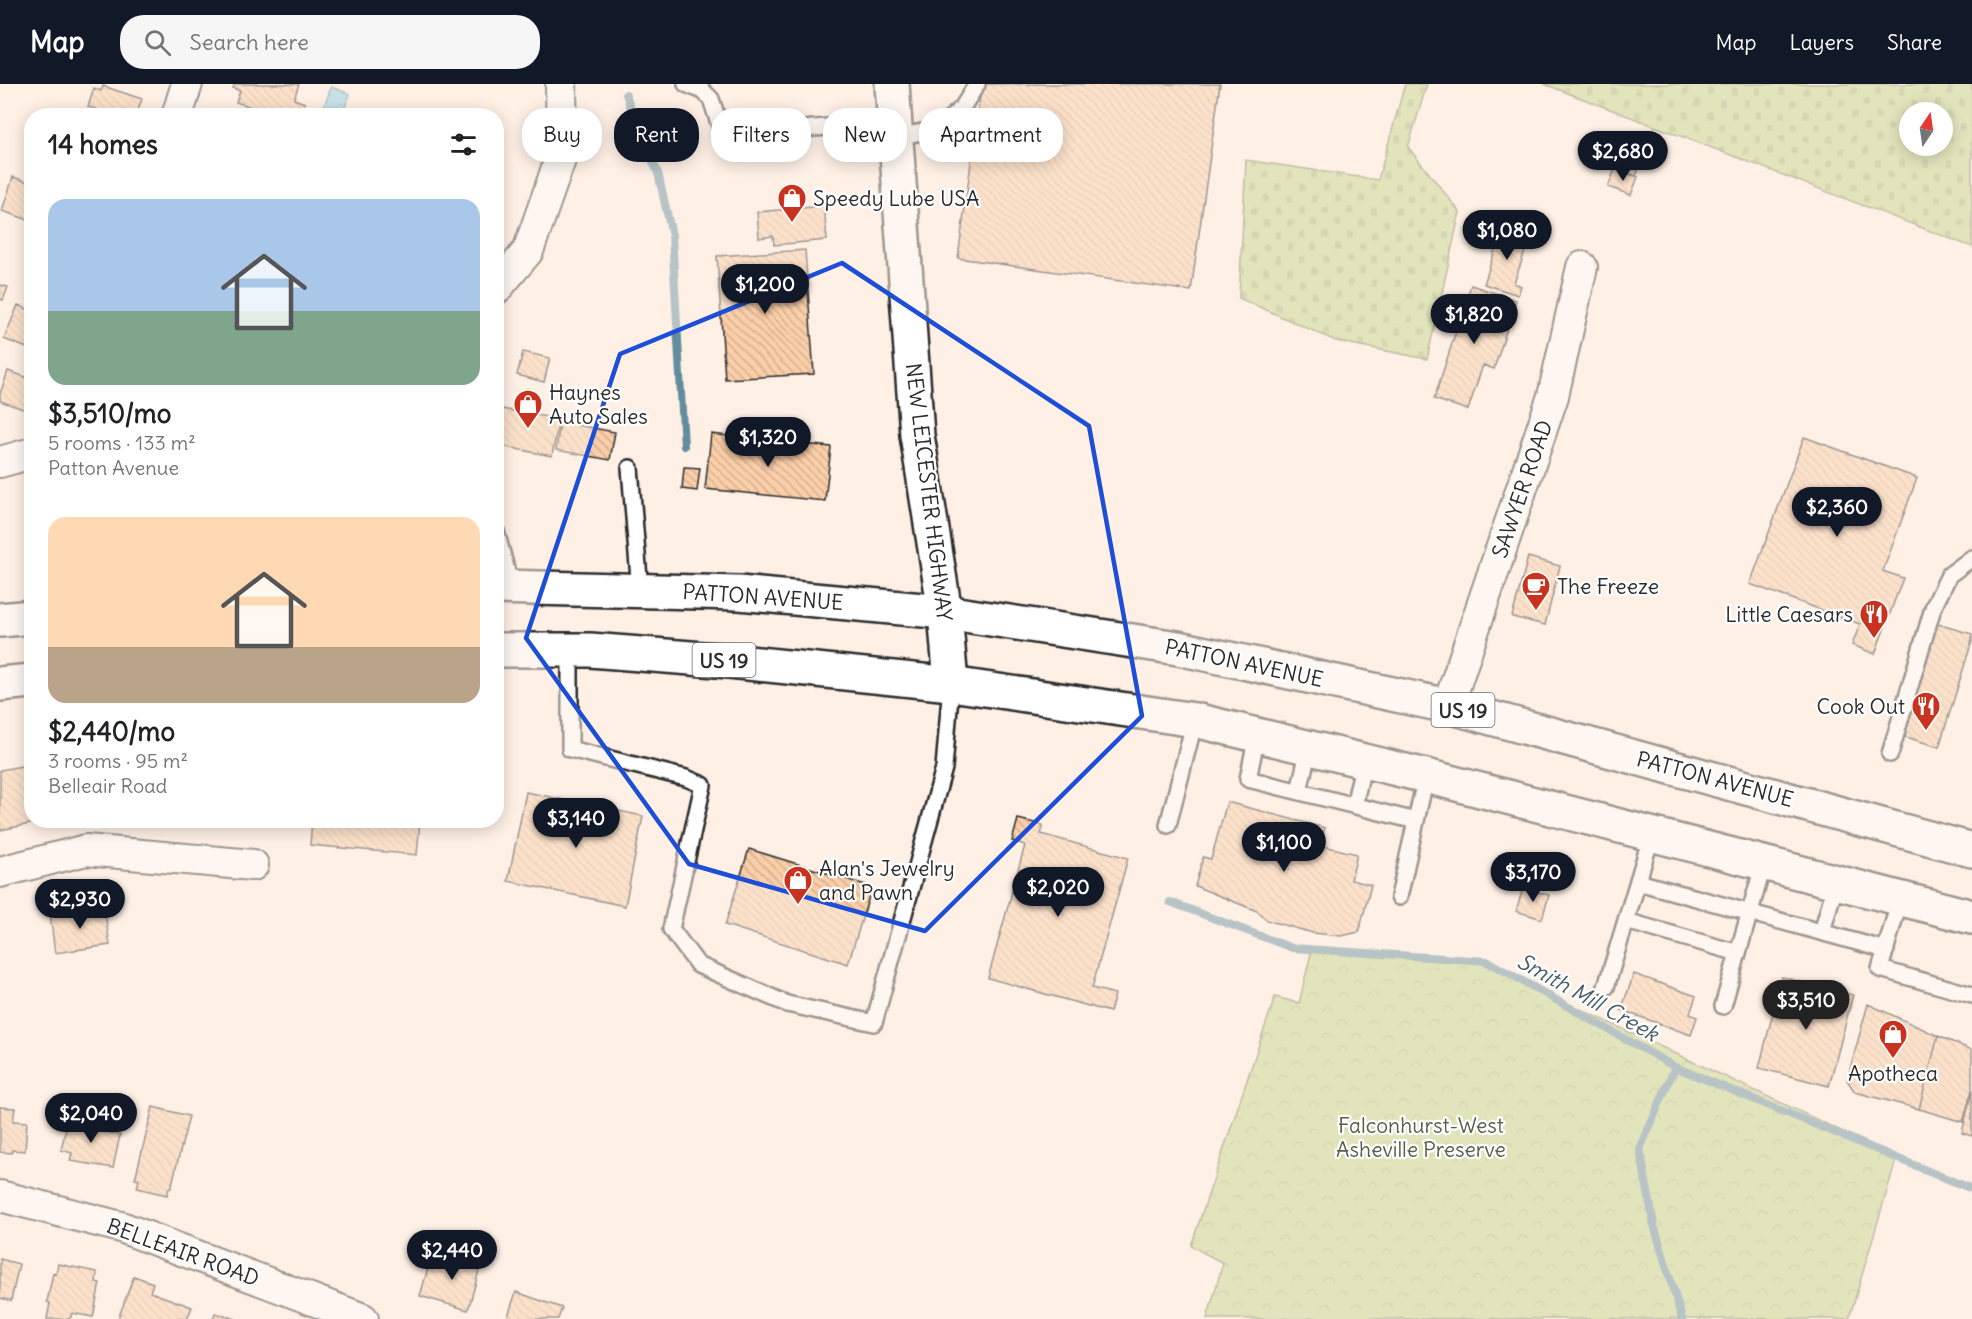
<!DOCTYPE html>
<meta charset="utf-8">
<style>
body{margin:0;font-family:Delius,sans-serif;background:#f6f6f6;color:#202124;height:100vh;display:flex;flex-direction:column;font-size:22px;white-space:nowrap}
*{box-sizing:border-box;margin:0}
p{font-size:20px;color:#757577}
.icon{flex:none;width:33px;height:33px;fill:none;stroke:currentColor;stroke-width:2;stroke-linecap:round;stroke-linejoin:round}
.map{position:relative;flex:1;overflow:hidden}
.drawer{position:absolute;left:24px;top:24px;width:480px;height:720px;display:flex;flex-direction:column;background:#fff;border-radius:24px;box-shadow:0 3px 15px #0003}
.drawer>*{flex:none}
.top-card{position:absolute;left:522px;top:24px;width:570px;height:54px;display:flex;gap:12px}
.needle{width:39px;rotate:13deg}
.buttons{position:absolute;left:1899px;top:18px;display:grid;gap:12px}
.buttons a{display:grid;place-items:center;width:54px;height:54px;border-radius:50%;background:#fff;box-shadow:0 3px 15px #0003;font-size:30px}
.price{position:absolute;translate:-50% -51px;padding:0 14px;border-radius:21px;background:#111827;color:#fff;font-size:20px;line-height:39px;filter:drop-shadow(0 2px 3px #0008)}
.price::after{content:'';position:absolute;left:50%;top:36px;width:18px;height:14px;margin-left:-9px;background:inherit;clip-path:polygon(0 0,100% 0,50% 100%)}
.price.selected{background:#222;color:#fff}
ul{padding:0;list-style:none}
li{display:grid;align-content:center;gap:12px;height:318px;padding:0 24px}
li span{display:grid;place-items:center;height:186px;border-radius:18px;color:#555}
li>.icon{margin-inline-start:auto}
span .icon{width:108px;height:108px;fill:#fffc;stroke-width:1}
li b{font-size:26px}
h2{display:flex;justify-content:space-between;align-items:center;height:72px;padding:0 24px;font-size:26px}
.tag{padding:0 21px;border-radius:24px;background:#fff;box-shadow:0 3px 15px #0003;font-size:21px;line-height:54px}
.tag.selected{background:#111827;color:#fff}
header{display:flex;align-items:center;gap:36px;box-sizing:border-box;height:84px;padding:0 30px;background:#111827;color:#fff}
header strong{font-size:28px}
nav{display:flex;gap:33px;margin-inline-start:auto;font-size:21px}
.search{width:420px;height:54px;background:#f6f6f6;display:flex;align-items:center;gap:15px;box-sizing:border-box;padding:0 21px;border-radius:24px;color:#757577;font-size:22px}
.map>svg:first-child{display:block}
.cemetery{fill:url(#cemetery-stones);stroke:#76805a;stroke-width:1.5;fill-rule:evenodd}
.park{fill:url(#park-crowns);stroke:#76805a;stroke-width:1.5}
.water{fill:url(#water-waves);stroke:#638d9e;stroke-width:1.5}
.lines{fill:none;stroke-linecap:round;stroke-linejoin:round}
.stream{stroke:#638d9e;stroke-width:8}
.building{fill:url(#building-back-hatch);stroke:#2b2b2b;stroke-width:1.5}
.service-casing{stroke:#2b2b2b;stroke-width:20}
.minor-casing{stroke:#2b2b2b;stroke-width:34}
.secondary-casing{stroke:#2b2b2b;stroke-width:38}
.primary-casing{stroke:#2b2b2b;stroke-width:38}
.service{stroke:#fff;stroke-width:15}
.minor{stroke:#fff;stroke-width:30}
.secondary{stroke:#fff;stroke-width:33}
.primary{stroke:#fff;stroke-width:33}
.marked{fill:none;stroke:#1d4ed8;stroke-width:4.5;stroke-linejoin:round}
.labels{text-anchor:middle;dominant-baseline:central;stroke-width:4.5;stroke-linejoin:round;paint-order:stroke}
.shield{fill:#fff;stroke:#6b6b6b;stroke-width:1.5}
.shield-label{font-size:20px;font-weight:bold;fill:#2b2b2b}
.poi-label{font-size:21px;fill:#2b2b2b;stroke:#fff;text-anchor:start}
.street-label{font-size:21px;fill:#2b2b2b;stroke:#fff}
.park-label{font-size:21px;fill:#585e48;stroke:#fff}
.water-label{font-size:22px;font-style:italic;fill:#475c65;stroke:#fff}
</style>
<header>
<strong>Map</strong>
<div class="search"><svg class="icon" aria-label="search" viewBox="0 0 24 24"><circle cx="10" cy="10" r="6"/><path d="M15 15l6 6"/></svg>Search here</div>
<nav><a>Map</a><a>Layers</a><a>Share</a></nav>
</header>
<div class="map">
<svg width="1972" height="1235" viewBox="0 0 1972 1235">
<defs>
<pattern id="cemetery-stones" width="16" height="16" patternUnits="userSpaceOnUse" patternTransform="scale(1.5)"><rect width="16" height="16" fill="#c2d58a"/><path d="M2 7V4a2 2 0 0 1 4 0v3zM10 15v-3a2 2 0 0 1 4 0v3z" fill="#a7b777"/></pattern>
<pattern id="park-crowns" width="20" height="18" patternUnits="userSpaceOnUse" patternTransform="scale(1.5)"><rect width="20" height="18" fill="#c2d58a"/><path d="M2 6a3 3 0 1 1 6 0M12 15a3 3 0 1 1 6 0" fill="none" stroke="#a7b777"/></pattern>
<pattern id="water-waves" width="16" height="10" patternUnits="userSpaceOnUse" patternTransform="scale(1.5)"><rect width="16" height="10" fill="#89cfeb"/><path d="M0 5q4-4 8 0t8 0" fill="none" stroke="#76b2ca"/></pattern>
<pattern id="building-back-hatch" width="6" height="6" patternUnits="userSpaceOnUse" patternTransform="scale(1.5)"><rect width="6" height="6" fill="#facea8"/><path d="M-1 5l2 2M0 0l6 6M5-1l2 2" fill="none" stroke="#d6b191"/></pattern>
</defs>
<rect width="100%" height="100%" fill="#fef0e5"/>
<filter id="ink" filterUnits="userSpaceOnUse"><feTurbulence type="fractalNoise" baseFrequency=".0167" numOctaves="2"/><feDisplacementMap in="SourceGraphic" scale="12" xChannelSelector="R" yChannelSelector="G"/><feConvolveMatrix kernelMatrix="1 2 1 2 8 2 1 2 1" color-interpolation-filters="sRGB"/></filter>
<g filter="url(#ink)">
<path class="cemetery" d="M 1405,0 L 1427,0 L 1408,63 L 1460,128 L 1427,275 L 1336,257 L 1239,214 L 1246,76 L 1378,96 Z
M 1544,0 L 1972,0 L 1972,163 ZM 1942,28 L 1942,62 L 1910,62 L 1910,28 Z"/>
<path class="park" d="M 1312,865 L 1471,874 L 1897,1073 L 1849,1235 L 1207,1235 L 1223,1179 L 1191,1162 L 1275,913 L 1299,919 Z"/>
<path class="water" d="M 331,3 L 350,10 L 342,31 L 321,31 Z"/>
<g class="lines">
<path class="stream" d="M 626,10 L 639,47 L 658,89 L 672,151 L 684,362
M 1170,818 L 1292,864 L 1487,877 L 1675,983 L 1972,1105
M 1675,983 L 1640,1065 L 1654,1141 L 1682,1235"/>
</g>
<path class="building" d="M 235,0 L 299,0 L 294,15 L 305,19 L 301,32 L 278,32 L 236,18 L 240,7 L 233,4 Z
M 988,0 L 1220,0 L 1191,207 L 958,174 L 981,5 Z
M 103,2 L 142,15 L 136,32 L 93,32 L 96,25 L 88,23 L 94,4 L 101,7 Z
M 1621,63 L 1644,71 L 1636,92 L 1614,84 Z
M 1615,85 L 1638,93 L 1631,111 L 1608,103 Z
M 13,93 L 32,99 L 32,137 L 2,127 Z
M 824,122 L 827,156 L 774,161 L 773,152 L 759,154 L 757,128 Z
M 1502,144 L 1530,153 L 1514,199 L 1521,202 L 1518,211 L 1484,200 Z
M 805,166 L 814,290 L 725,295 L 717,172 Z
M 0,201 L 8,203 L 3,216 L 0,215 Z
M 1471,201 L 1516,216 L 1494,285 L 1483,281 L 1468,326 L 1434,315 Z
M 18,221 L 32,227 L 32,266 L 4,255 Z
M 523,268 L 550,274 L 544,298 L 517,291 Z
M 8,287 L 32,295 L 32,328 L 0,317 L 0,310 Z
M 502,325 L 559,335 L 552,372 L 496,361 Z
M 560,338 L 615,348 L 610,376 L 556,366 Z
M 711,350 L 831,363 L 825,417 L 705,405 Z
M 1804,353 L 1917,394 L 1883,487 L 1903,494 L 1875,570 L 1852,561 L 1860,540 L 1750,500 Z
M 684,383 L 700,384 L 697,407 L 682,405 Z
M 1528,473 L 1560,482 L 1545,541 L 1512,533 Z
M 1934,539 L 1972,550 L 1972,557 L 1939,663 L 1899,651 Z
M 32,680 L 32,736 L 45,737 L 0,746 L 0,686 Z
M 526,708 L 643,732 L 625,822 L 508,797 Z
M 1227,718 L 1325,744 L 1320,761 L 1357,770 L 1351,796 L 1371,801 L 1359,848 L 1341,852 L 1313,849 L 1266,836 L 1257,827 L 1195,802 L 1203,773 L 1211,775 Z
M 1018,735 L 1043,741 L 1041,750 L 1128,774 L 1092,904 L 1115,910 L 1110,928 L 988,894 L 1025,761 L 1012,757 Z
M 312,736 L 420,736 L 417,771 L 310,761 Z
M 749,765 L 872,803 L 848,880 L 725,841 Z
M 1523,804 L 1549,811 L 1542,835 L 1516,827 Z
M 104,823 L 110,861 L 55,869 L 50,830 Z
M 1634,890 L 1696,912 L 1690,930 L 1697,933 L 1691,951 L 1621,926 Z
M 1782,893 L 1853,911 L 1829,1002 L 1759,984 Z
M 1868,920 L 1938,952 L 1919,1025 L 1855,1008 L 1847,996 Z
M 1938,952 L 1972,966 L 1972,1006 L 1963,1038 L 1919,1025 Z
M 1972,1006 L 1972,1052 L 1962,1049 Z
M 0,1023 L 15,1024 L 13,1037 L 27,1038 L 25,1067 L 12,1066 L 12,1069 L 0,1068 Z
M 153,1023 L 189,1032 L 171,1104 L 169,1104 L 167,1111 L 137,1104 L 139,1096 L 135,1095 Z
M 83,1036 L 102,1041 L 101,1047 L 120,1051 L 113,1084 L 70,1077 L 72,1069 L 61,1066 L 67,1039 L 81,1042 Z
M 455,1169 L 482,1176 L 468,1226 L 420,1212 L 430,1177 L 451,1183 Z
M 0,1175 L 19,1180 L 11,1217 L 0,1214 Z
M 58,1180 L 97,1188 L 96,1198 L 100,1199 L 93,1233 L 72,1229 L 70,1235 L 47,1235 L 50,1219 L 47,1218 L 53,1189 L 56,1190 Z
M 134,1192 L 153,1199 L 150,1208 L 192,1223 L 187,1235 L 118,1235 Z
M 516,1208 L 562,1224 L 558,1235 L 507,1235 Z
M 215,1229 L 236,1235 L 213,1235 Z"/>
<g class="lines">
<g class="service-casing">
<path id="service" d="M 686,0 L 703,7 L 711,15 L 723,51 L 895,38
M 896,53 L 938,45 L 962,24 L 977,0
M 630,384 L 640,507
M 496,447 L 511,503
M 570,566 L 570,665 L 686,694 L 703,701 L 671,845 L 698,881 L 787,920 L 874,939 L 944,684 L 951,600
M 1257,651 L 1248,695 L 1416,737 L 1399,813
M 1890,670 L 1933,524 L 1949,491 L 1972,474
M 1299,707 L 1309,664
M 1354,722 L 1364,677
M 1416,737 L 1426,692
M 1168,741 L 1195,636
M 1638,798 L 1886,866
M 1900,815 L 1880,885 L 1972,911
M 1626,837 L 1738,869 L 1764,779
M 1822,848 L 1836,798
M 1606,903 L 1652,750
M 1723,922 L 1738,869"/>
</g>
<g class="minor-casing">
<path id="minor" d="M 177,32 L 187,0
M 496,205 L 528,167 L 562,70 L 561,0
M 0,378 L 32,369
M 1448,622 L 1553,312 L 1582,183
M 0,788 L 86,766 L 253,781
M 0,1112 L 121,1143 L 363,1235"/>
</g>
<g class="secondary-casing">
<path id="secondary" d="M 892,0 L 917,351 L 945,528 L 951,600"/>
</g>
<g class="primary-casing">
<path id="primary" d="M 496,503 L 739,509 L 945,528 L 1178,564 L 1448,622 L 1972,766
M 0,536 L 32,533
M 496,566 L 590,566 L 729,577 L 951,600 L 1195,636 L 1426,692 L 1972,833
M 0,600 L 32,597"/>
</g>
<use href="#service" class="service"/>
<use href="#minor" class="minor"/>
<use href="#secondary" class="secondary"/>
<use href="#primary" class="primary"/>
</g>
</g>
<path d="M0 0H1972V1235H0ZM 842,179 L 1089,342 L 1142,632 L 925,847 L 689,780 L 526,554 L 620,270 Z" fill="#fef0e5" fill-opacity=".55" fill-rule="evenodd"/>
<path class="marked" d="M 842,179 L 1089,342 L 1142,632 L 925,847 L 689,780 L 526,554 L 620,270 Z"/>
<defs>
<g id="shop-pin" transform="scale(1.5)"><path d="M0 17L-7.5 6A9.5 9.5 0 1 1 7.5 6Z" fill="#c8321e" stroke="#fff"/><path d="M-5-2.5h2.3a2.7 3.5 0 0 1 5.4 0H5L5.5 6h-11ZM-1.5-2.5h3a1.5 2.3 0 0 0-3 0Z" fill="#fff"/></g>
<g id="cafe-pin" transform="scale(1.5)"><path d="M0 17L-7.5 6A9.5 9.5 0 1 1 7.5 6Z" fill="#c8321e" stroke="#fff"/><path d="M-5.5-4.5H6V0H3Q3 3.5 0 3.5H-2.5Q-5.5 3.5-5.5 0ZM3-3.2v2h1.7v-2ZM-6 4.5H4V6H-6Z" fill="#fff"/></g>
<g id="restaurant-pin" transform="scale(1.5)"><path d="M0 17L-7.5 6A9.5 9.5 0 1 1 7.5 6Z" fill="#c8321e" stroke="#fff"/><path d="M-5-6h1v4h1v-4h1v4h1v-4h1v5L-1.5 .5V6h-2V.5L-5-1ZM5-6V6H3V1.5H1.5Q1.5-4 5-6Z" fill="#fff"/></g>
</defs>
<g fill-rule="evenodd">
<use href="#shop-pin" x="792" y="114"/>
<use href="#shop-pin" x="528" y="320"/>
<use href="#cafe-pin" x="1536" y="502"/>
<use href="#restaurant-pin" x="1874" y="530"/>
<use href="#restaurant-pin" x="1926" y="622"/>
<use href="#shop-pin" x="798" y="796"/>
<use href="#shop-pin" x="1893" y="950"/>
</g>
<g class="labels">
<g class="shield">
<rect x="692.5" y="559" width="63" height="34" rx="4.5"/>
<rect x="1431.5" y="609" width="63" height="34" rx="4.5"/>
</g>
<g class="shield-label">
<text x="724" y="576">US 19</text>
<text x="1463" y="626">US 19</text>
</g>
<g class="poi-label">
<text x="813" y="114">Speedy Lube USA</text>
<text x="549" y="308">Haynes<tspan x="549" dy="24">Auto Sales</tspan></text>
<text x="1557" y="502">The Freeze</text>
<text x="1853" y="530" text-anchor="end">Little Caesars</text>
<text x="1905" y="622" text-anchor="end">Cook Out</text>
<text x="819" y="784">Alan's Jewelry<tspan x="819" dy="24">and Pawn</tspan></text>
<text x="1893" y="989" text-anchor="middle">Apotheca</text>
</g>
<g class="street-label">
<text transform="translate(1522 405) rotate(-71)">SAWYER ROAD</text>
<text transform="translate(929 408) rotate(83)">NEW LEICESTER HIGHWAY</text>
<text transform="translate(763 513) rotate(4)">PATTON AVENUE</text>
<text transform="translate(1244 579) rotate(12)">PATTON AVENUE</text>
<text transform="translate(1715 695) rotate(15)">PATTON AVENUE</text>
<text transform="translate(183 1168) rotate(20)">BELLEAIR ROAD</text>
</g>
<g class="park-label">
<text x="1421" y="1041">Falconhurst-West<tspan x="1421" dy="24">Asheville Preserve</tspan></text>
</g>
<g class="water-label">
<text transform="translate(1588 913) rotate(29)">Smith Mill Creek</text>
</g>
</g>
</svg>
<div class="buttons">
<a><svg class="needle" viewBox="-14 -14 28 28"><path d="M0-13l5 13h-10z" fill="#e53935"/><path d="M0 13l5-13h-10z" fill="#757577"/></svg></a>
</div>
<b class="price" style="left:1623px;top:98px">$2,680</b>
<b class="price" style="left:1507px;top:177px">$1,080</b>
<b class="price" style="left:765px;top:231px">$1,200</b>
<b class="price" style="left:1474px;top:261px">$1,820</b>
<b class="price" style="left:768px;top:384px">$1,320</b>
<b class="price" style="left:1837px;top:454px">$2,360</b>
<b class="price" style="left:576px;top:765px">$3,140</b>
<b class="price" style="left:1284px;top:789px">$1,100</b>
<b class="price" style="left:1533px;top:819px">$3,170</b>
<b class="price" style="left:1058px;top:834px">$2,020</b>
<b class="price" style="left:80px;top:846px">$2,930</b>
<b class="price selected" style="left:1806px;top:947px">$3,510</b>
<b class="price" style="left:91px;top:1060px">$2,040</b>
<b class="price" style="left:452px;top:1197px">$2,440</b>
<div class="top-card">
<a class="tag">Buy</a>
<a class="tag selected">Rent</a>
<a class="tag">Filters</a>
<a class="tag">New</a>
<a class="tag">Apartment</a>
</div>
<section class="drawer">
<h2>14 homes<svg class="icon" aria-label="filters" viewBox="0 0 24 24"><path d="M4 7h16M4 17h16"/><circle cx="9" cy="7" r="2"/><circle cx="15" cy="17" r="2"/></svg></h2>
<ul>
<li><span style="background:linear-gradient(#a9c7e8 60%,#7fa58c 0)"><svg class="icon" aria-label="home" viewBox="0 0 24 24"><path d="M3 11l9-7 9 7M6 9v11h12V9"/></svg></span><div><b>$3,510/mo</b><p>5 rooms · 133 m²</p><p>Patton Avenue</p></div></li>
<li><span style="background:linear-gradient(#ffd9b3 70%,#b9a48a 0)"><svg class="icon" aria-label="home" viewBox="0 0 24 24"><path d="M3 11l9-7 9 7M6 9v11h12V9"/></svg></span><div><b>$2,440/mo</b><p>3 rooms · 95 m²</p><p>Belleair Road</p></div></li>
</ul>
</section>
</div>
